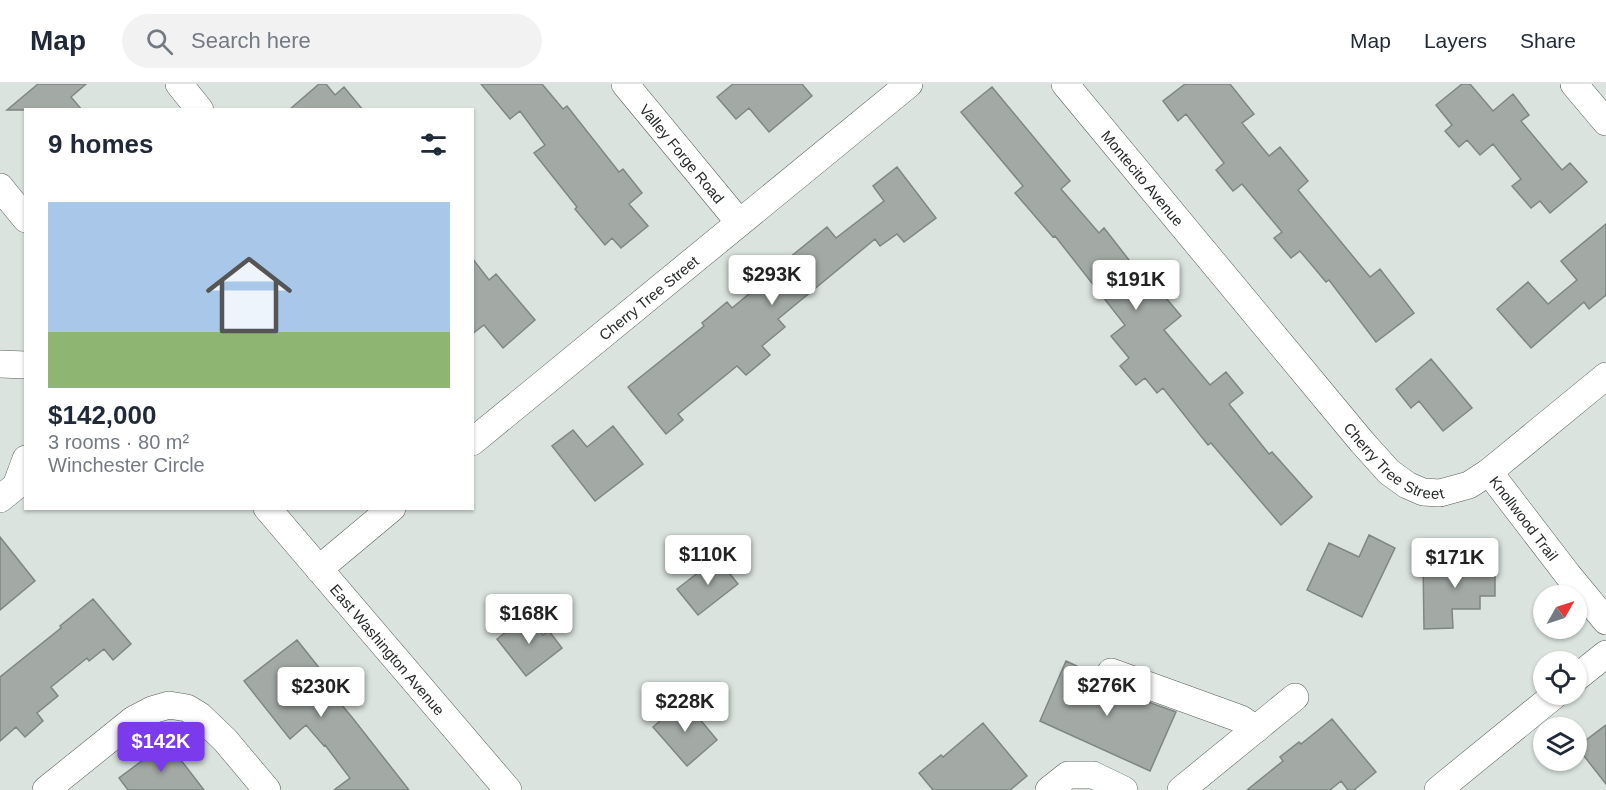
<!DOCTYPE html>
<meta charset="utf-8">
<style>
body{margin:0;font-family:Arial,sans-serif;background:#f2f2f3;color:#1f2937;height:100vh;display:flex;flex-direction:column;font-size:22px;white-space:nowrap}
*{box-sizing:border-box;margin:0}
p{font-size:20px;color:#747a83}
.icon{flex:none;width:33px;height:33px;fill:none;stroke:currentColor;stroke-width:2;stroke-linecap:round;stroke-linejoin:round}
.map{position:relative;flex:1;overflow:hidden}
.panel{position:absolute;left:24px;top:24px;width:450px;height:402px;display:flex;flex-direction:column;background:#fff;border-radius:0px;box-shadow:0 2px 4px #0004}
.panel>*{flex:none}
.needle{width:39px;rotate:51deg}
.fabs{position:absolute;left:1533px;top:501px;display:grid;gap:12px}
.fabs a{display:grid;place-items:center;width:54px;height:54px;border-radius:50%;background:#fff;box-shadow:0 2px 4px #0004;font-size:30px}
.price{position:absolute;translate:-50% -51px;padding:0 14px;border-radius:6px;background:#fff;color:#222;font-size:20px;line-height:39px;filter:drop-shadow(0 2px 3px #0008)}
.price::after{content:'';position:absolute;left:50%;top:36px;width:18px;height:14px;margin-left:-9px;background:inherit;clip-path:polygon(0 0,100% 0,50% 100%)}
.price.on{background:#7c3aed;color:#fff}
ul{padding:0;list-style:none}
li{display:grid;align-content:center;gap:12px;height:318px;padding:0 24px}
li span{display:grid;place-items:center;height:186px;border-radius:0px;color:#555}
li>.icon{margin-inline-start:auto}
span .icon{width:108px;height:108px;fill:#fffc;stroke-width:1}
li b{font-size:26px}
h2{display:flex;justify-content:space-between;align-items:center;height:72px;padding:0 24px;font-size:26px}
header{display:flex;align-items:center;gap:36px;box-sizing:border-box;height:84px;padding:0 30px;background:#fff;border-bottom:2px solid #e0e1e3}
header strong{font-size:28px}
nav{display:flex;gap:33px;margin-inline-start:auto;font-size:21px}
.search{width:420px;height:54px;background:#f2f2f3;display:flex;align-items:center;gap:15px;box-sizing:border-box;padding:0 21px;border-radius:33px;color:#747a83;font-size:22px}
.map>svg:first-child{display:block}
.building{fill:#a3aaa6;stroke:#7f8683;stroke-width:1.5}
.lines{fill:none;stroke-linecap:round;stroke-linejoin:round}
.minor-casing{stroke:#585f5b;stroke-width:28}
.minor{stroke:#fff;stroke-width:27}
.labels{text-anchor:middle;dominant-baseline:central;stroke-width:5;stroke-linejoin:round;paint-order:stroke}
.street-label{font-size:15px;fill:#272a29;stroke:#e8f0ec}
</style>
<header>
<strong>Map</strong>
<div class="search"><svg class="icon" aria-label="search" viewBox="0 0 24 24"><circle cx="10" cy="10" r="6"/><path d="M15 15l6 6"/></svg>Search here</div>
<nav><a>Map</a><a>Layers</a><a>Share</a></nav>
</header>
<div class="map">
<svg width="1606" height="706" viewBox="0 0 1606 706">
<rect width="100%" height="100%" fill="#dae3de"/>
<path class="building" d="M 38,0 L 86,0 L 71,13 L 82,26 L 7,26 Z
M 319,0 L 326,0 L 335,11 L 344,3 L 363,26 L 289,26 Z
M 481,0 L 542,0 L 563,25 L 567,22 L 619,88 L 623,85 L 642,109 L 629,120 L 648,142 L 621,164 L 612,154 L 605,161 L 575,125 L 577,123 L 534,69 L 545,61 L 520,27 L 510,35 Z
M 733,0 L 802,0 L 812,12 L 769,48 L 749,24 L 736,35 L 717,13 Z
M 1185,0 L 1230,0 L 1254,30 L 1242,39 L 1269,72 L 1280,63 L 1308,97 L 1298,106 L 1370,193 L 1380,185 L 1414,229 L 1376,258 L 1329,196 L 1326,198 L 1300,167 L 1291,174 L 1274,154 L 1282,148 L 1242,100 L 1233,107 L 1216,86 L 1224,79 L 1186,30 L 1178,37 L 1163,17 Z
M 1462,0 L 1470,0 L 1493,27 L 1513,10 L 1529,31 L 1521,37 L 1562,86 L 1570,79 L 1587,98 L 1550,129 L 1540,117 L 1531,124 L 1512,102 L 1521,95 L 1493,60 L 1480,71 L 1467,56 L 1459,63 L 1445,47 L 1452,41 L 1436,21 Z
M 992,3 L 1070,97 L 1061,105 L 1099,149 L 1104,144 L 1158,213 L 1162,209 L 1181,232 L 1164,246 L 1210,301 L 1226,288 L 1243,309 L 1229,320 L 1269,370 L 1272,368 L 1312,413 L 1281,441 L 1211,359 L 1208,361 L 1163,304 L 1157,309 L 1145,294 L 1136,301 L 1120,282 L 1129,274 L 1111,252 L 1125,241 L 1055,152 L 1053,153 L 1015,109 L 1023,102 L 961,28 Z
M 897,83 L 936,134 L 904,158 L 897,150 L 880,162 L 875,155 L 778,235 L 785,243 L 762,262 L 770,271 L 746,291 L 737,282 L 678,330 L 683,336 L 666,350 L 628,303 L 704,242 L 702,239 L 727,218 L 732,224 L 779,185 L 778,183 L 827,143 L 836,154 L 884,117 L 873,102 Z
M 1606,140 L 1606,211 L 1589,225 L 1584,218 L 1531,264 L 1497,225 L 1528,198 L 1548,220 L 1577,196 L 1561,177 Z
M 472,174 L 489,196 L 496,190 L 535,236 L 503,264 L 484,241 L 472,250 Z
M 1431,275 L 1472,324 L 1443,347 L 1419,317 L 1411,324 L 1396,305 Z
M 613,342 L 643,380 L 595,417 L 552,362 L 573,346 L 587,363 Z
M 1369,451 L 1395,464 L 1362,533 L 1307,506 L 1329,459 L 1359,473 Z
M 0,453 L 35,497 L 0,526 Z
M 717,474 L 738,500 L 698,531 L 677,505 Z
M 1495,476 L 1495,512 L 1480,512 L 1480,525 L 1452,525 L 1453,544 L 1424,545 L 1423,477 Z
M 93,515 L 131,560 L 113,576 L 104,565 L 89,577 L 87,574 L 51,603 L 58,612 L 37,629 L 43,637 L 25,653 L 16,643 L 0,657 L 0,593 L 61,544 L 60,542 Z
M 527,531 L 543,551 L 549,547 L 562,564 L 526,592 L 497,555 Z
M 297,556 L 324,590 L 319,594 L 351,632 L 409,706 L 334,706 L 350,694 L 325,661 L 324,662 L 306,641 L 290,655 L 244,597 Z
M 1066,577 L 1096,591 L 1099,598 L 1106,603 L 1176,628 L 1150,687 L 1040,637 Z
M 684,616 L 717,656 L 687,682 L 653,643 Z
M 1332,635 L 1376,688 L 1354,706 L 1348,706 L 1341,697 L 1330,706 L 1247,706 L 1283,677 L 1280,673 L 1299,658 L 1301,660 Z
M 983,639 L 1027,692 L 1010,706 L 933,706 L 919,689 L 941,671 L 943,673 Z
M 1606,641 L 1606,700 L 1577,663 Z
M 167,658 L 204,706 L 128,706 L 119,694 Z"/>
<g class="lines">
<g class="minor-casing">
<g id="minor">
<path d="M 179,0 L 200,26"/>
<path id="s1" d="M 625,0 L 739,138"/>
<path id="s2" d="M 1065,0 L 1362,358 L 1389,388 L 1407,401 L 1423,408 L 1440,409 L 1469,401 L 1489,388 L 1606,292"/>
<path d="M 1574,0 L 1606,38"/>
<path d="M 0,103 L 26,135"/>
<path d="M 0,280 L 26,281"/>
<path id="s3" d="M 472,358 L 909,0"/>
<path id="s4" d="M 1489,388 L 1568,491 L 1606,537"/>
<path d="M 0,415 L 16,402 L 26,375"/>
<path id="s5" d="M 267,424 L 508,706"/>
<path d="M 319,485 L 392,424"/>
<path d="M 1111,588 L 1241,635 L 1256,645"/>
<path d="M 1576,594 L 1606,570"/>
<path d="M 46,706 L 133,636 L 152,626 L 169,621 L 187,624 L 200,632 L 225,656 L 267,706"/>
<path d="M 1049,706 L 1068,691 L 1093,691 L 1124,706"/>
<path d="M 1181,706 L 1295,613"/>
<path d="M 1438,706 L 1556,610"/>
</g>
</g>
<use href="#minor" class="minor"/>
</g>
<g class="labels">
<g class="street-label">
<text stroke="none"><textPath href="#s1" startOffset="90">Valley Forge Road</textPath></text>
<text stroke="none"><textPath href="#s2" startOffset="122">Montecito Avenue</textPath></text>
<text stroke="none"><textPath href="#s3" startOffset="228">Cherry Tree Street</textPath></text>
<text stroke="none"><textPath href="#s2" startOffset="504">Cherry Tree Street</textPath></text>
<text stroke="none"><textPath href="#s4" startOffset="58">Knollwood Trail</textPath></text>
<text stroke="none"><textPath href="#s5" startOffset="186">East Washington Avenue</textPath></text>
</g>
</g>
</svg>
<div class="fabs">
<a><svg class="needle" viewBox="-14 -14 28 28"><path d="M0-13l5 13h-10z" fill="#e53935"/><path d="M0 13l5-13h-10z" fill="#747a83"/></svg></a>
<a><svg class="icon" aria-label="locate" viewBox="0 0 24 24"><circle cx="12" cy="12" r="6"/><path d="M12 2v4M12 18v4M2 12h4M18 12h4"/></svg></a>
<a><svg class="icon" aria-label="layers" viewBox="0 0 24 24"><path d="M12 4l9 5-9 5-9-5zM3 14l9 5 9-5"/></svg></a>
</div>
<b class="price" style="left:772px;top:222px">$293K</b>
<b class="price" style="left:1136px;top:227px">$191K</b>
<b class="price" style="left:708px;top:502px">$110K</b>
<b class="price" style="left:1455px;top:505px">$171K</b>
<b class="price" style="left:529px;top:561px">$168K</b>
<b class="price" style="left:1107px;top:633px">$276K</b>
<b class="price" style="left:321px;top:634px">$230K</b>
<b class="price" style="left:685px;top:649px">$228K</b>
<b class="price on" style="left:161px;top:689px">$142K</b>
<section class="panel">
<h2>9 homes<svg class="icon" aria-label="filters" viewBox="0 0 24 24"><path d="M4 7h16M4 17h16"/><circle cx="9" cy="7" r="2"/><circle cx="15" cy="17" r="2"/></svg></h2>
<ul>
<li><span style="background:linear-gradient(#a9c7e8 70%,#8fb573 0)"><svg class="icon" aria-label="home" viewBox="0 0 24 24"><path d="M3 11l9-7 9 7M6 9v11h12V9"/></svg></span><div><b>$142,000</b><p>3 rooms · 80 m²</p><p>Winchester Circle</p></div></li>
</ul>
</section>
</div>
